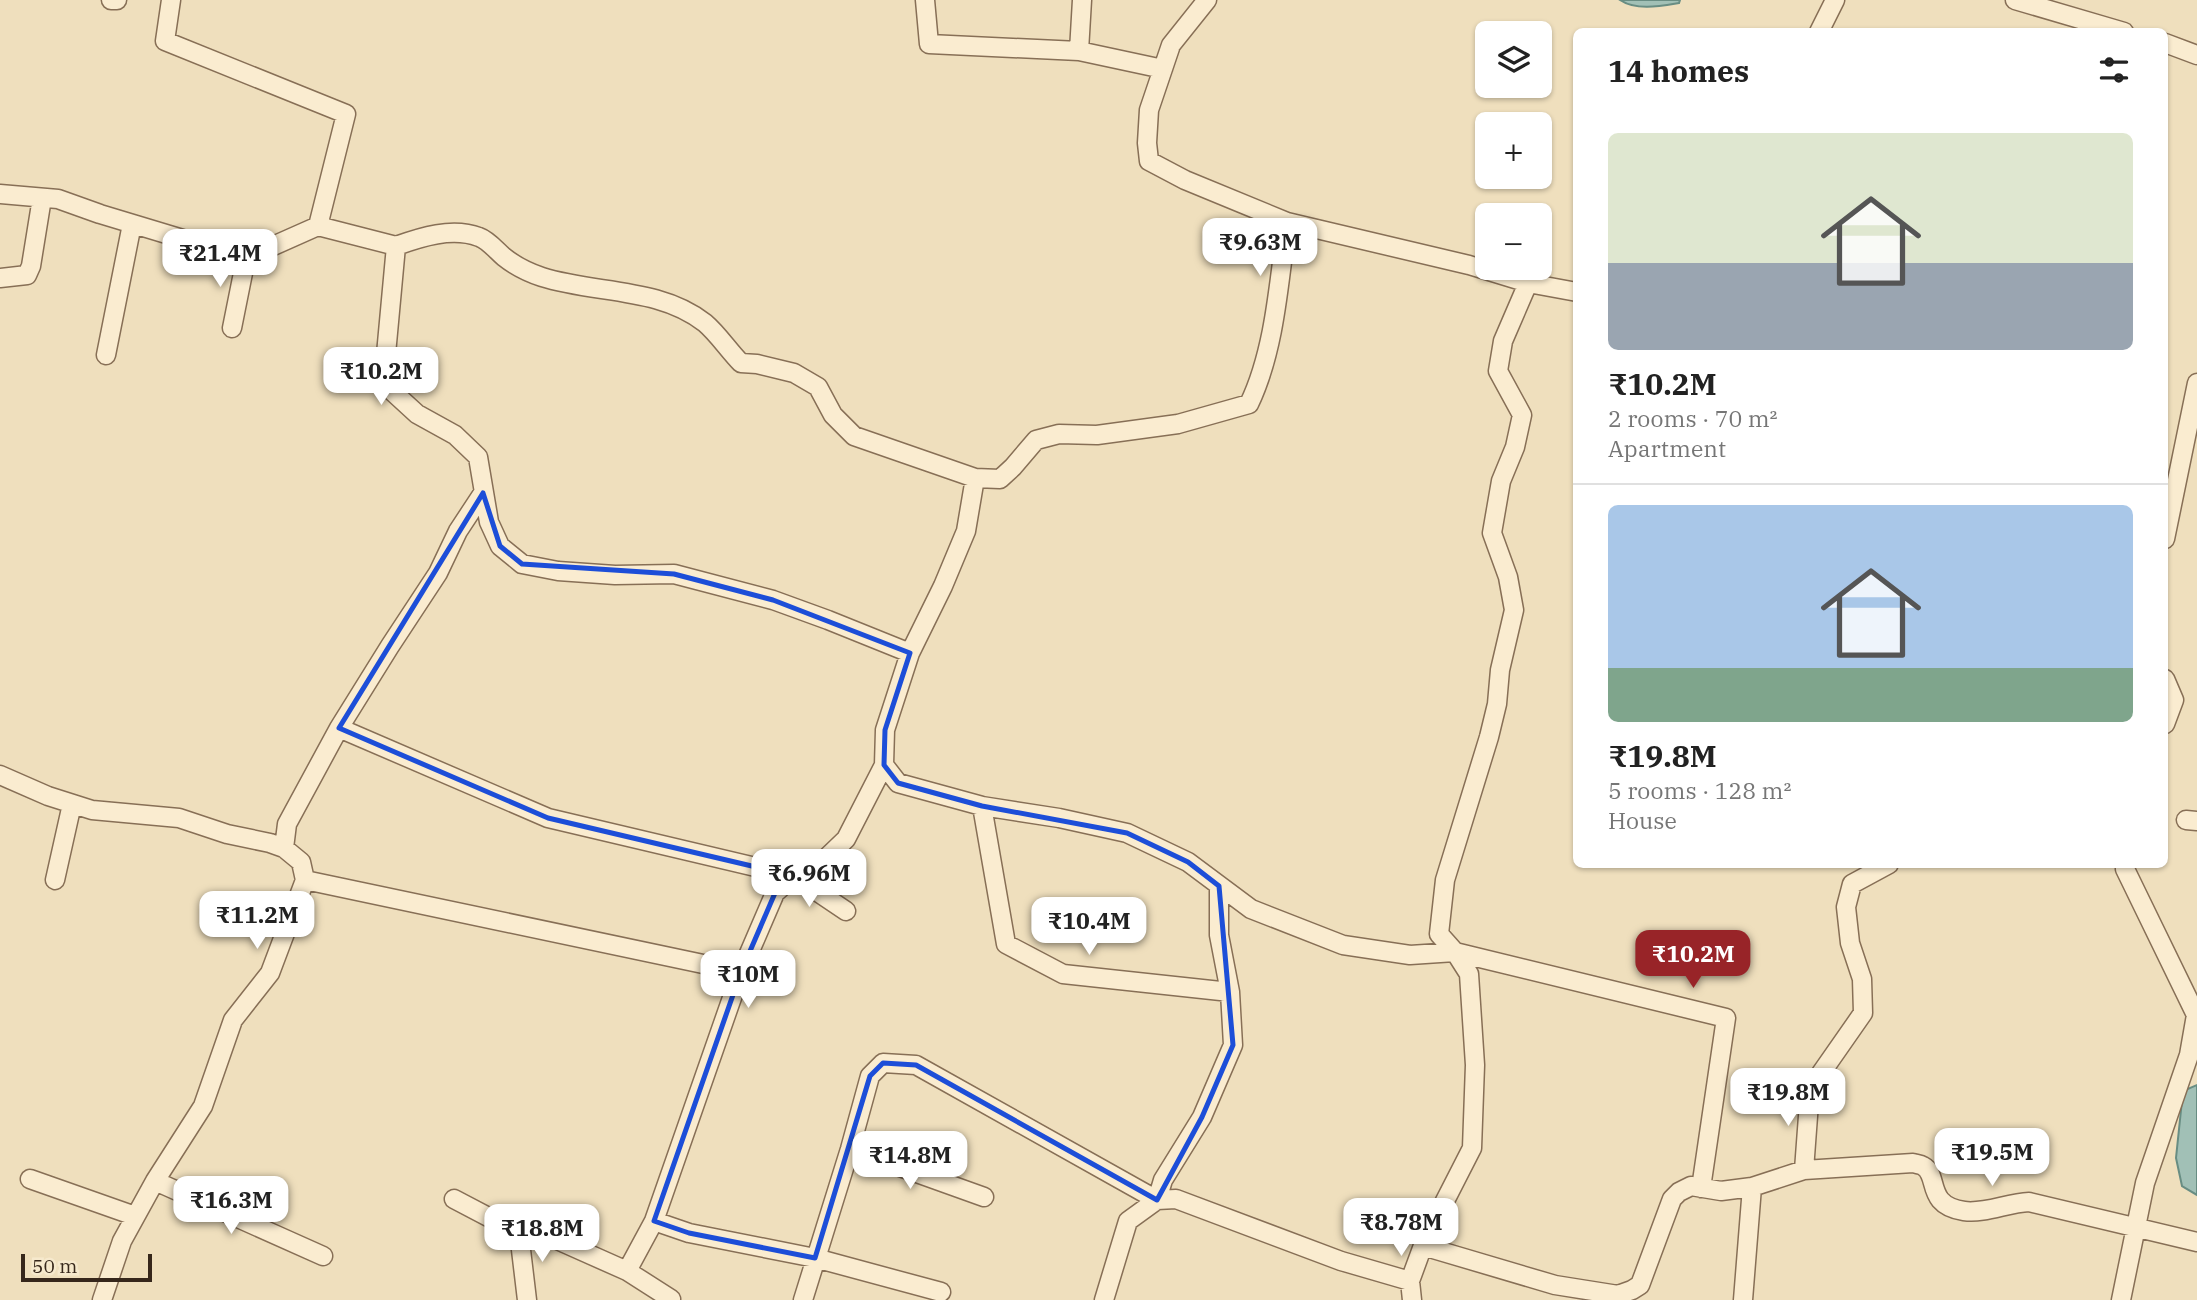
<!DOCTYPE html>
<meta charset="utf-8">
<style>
body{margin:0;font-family:"IBM Plex Serif",serif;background:#f6f6f6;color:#222;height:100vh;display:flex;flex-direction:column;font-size:26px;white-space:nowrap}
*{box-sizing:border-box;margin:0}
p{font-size:23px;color:#767676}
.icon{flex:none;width:38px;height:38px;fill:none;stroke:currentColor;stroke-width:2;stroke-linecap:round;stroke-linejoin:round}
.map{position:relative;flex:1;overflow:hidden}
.sheet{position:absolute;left:1573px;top:28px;width:595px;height:840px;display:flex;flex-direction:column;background:#fff;border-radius:10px;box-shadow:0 2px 5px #0004}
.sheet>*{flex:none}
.fabs{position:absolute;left:1475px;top:21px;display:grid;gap:14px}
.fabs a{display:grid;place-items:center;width:77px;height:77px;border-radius:10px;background:#fff;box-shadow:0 2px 5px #0004;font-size:35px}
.scale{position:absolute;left:21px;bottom:18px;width:131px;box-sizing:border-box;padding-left:7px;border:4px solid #36271b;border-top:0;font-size:19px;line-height:24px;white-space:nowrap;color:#36271b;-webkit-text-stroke:5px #f6e9cd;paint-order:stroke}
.price{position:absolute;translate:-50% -60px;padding:0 16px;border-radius:14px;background:#fff;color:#222;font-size:23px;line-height:46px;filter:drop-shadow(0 2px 4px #0008)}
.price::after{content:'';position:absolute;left:50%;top:42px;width:21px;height:16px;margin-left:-10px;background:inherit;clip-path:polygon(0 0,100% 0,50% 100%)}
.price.active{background:#982428;color:#fff}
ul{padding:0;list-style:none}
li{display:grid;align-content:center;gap:14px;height:371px;padding:0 35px}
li+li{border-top:2px solid #e0e0e0}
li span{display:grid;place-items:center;height:217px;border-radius:10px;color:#555}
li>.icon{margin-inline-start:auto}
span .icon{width:126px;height:126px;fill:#fffc;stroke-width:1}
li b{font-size:30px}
h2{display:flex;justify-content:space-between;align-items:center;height:84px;padding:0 35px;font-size:30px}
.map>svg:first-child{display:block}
.water{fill:#a1c0b6;stroke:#688d83;stroke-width:2}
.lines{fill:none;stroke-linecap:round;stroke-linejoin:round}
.minor-casing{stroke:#876f56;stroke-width:21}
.minor{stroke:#faecd0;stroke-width:18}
.marked{fill:none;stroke:#1d4ed8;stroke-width:5;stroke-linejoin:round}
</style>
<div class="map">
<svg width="2197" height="1300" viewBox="0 0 2197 1300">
<rect width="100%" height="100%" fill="#efdfbd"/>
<path class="water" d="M 1620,0 L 1680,0 L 1679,3 C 1661,6 1636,11 1620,0 Z
M 2197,1085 L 2197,1195 L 2182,1186 L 2176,1158 L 2183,1091 Z"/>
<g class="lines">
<g class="minor-casing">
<path id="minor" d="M 111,0 L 117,0
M 171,0 L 165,41 L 346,114 L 318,226 L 396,246
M 925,0 L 929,44 L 1079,51 L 1163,69
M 2015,0 L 2124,32
M 1819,32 L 1835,0
M 2165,43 L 2197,55
M 1079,51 L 1082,0
M 0,194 L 58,199 L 100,214 L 246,258 L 318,226
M 1287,222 L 1469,265 L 1528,283
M 0,278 L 27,275 L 31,266 L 42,198
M 1577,292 L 1528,283 L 1503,341 L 1498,371 L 1522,415 L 1515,447 L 1501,481 L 1492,533 L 1508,577 L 1514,610 L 1500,670 L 1497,704 L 1489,737 L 1445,880 L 1439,934 L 1455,952 L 1726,1018 L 1701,1188
M 232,328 L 246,258
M 106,355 L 132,224
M 975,478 L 966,531 L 943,586 L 910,653 L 828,620 L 773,600 L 674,574 L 615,575 L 558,571 L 522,564 L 500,546 L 489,522 L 478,457 L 455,435 L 417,414 L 393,392 L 385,365 L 396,246 C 421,237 452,227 479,237 C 488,240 497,251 504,257 C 514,265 530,273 542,277 C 596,294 659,287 705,323 C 718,334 729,351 741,363 L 757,364 L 794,373 L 818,387 L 833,415 L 854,436 L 975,478 L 1000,479 L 1013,467 L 1036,440 L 1059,434 L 1097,435 L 1178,424 L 1249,404 C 1275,350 1279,281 1287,222 L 1185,180 L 1149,161 L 1147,143 L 1149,110 L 1171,45 L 1207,0
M 2165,539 L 2197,383
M 910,653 L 885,730 L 884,765 L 898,783 L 982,806 L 1059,818 L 1127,833 L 1188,862 L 1251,909 L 1343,945 L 1410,955 L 1455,952 L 1469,974 L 1475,1065 L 1472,1148 L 1425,1240 L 1410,1281
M 2165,679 L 2174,700 L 2165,724
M 339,728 L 548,818 L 794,876 L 846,911
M 0,775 L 48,796 L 92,810 L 179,818 L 227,834 L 270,843 L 284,848 L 301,862 L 305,880 L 270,973 L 233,1020 L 203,1106 L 155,1181 L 122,1241 L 102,1300
M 982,806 L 1006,944 L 1063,974 L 1230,992 L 1219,935 L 1219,886
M 2186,820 L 2197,821
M 284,848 L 287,824 L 339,728 L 390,646 L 438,573 L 458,531 L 483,493
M 55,880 L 72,804
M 305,880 L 741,972
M 850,1149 L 984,1197
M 1804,1170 L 1913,1163 C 1916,1164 1920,1164 1923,1166 C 1940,1175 1924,1205 1964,1211 C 1985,1214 2007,1203 2029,1202 L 2197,1242
M 30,1179 L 135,1216
M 155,1181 L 323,1256
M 454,1199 L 519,1233 L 555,1239 L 627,1271 L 671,1299
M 654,1221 L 689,1233 L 815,1258 L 941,1292
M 519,1233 L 527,1300
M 1423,1246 L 1555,1285 L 1618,1295 L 1632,1290 L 1640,1285 L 1672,1199 L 1679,1192 L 1691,1186 L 1721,1191 L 1752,1187 L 1804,1170 L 1810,1089 L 1863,1013 L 1862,979 L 1850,943 L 1846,907 L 1852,884 L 1889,864
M 627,1271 L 654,1221 L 741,972 L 775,893 L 794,876 L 820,864 L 846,839 L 884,765
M 803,1300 L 850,1149 L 870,1076 L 883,1063 L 916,1065 L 1157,1200 L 1163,1180 L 1202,1117 L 1233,1045 L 1230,992
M 1104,1300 L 1128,1221 L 1157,1200 L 1176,1199 L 1341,1261 L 1410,1281 L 1412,1300
M 1743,1300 L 1752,1187
M 2121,1300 L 2145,1183 L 2189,1055 L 2196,1015 L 2125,869 L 2126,864"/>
</g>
<use href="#minor" class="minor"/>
</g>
<path class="marked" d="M 483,493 L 500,546 L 522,564 L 674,574 L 773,600 L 910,653 L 885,730 L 884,765 L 898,783 L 982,806 L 1127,833 L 1188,862 L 1219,886 L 1233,1045 L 1202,1117 L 1157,1200 L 916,1065 L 883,1063 L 870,1076 L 815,1258 L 689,1233 L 654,1221 L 741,972 L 775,893 L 794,876 L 548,818 L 339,728 Z"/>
</svg>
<div class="fabs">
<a><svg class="icon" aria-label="layers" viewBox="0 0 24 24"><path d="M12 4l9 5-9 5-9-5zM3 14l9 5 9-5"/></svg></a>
<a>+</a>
<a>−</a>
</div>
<div class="scale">50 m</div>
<b class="price" style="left:1260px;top:278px">₹9.63M</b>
<b class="price" style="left:220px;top:289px">₹21.4M</b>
<b class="price" style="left:381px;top:407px">₹10.2M</b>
<b class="price" style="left:809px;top:909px">₹6.96M</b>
<b class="price" style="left:257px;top:951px">₹11.2M</b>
<b class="price" style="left:1089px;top:957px">₹10.4M</b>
<b class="price active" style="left:1693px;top:990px">₹10.2M</b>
<b class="price" style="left:748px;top:1010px">₹10M</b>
<b class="price" style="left:1788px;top:1128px">₹19.8M</b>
<b class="price" style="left:1992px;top:1188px">₹19.5M</b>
<b class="price" style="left:910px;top:1191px">₹14.8M</b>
<b class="price" style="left:231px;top:1236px">₹16.3M</b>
<b class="price" style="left:1401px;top:1258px">₹8.78M</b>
<b class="price" style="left:542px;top:1264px">₹18.8M</b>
<section class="sheet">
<h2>14 homes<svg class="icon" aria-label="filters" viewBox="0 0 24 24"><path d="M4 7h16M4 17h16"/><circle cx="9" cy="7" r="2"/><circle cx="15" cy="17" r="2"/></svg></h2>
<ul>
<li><span style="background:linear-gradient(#dfe7d0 60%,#9aa5b1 0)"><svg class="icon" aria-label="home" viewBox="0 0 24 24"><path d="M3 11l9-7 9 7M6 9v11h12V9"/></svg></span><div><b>₹10.2M</b><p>2 rooms · 70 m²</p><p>Apartment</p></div></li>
<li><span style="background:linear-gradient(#a9c7e8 75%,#7fa58c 0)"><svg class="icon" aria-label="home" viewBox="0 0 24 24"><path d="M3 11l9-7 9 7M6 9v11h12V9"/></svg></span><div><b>₹19.8M</b><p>5 rooms · 128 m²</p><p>House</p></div></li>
</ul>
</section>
</div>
